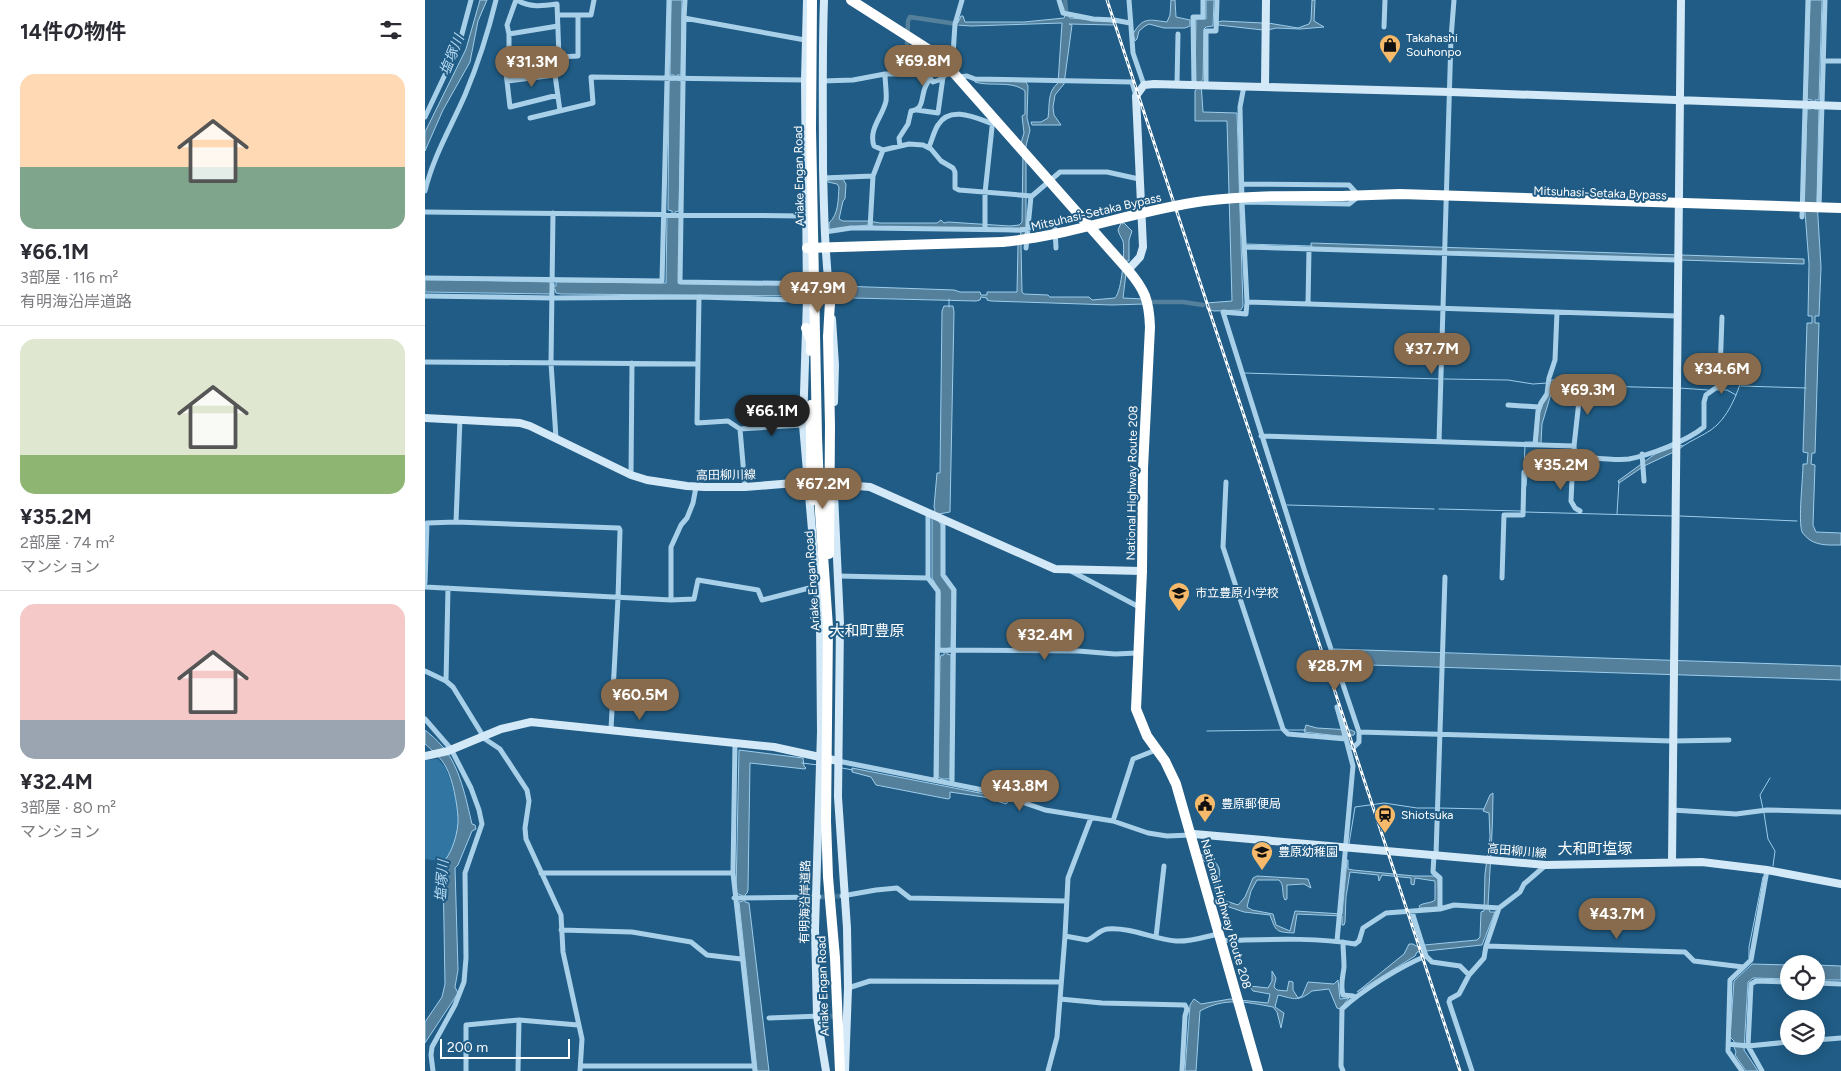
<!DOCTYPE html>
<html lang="ja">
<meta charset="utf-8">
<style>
body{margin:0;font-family:Figtree,"Noto Sans JP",sans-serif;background:#f7f7f7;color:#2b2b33;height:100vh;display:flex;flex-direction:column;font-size:19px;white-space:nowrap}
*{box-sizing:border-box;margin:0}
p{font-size:16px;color:#7c7c81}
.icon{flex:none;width:28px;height:28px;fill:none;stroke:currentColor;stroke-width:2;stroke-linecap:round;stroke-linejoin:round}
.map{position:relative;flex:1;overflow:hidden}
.side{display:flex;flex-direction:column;background:#fff;width:425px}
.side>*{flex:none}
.controls{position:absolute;left:1355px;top:955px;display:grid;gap:10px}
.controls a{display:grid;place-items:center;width:45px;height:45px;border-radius:50%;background:#fff;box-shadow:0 2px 12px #0003;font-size:25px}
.scale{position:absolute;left:15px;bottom:12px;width:130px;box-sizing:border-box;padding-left:5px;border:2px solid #fff;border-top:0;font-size:14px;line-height:18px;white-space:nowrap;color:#fff;-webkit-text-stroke:4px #205c85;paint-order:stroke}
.price{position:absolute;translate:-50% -42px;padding:0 11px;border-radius:18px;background:#876b4c;color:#fff;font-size:16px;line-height:32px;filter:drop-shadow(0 1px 2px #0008)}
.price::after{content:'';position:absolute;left:50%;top:30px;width:15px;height:11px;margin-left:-8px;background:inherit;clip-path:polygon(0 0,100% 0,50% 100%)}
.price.active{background:#222;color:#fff}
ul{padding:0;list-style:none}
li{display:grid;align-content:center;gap:10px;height:265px;padding:0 20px}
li+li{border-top:1px solid #e1e1e2}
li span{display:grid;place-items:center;height:155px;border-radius:15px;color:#555}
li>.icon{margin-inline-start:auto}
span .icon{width:90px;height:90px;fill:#fffc;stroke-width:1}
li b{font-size:21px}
h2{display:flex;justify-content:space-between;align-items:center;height:60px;padding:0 20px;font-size:21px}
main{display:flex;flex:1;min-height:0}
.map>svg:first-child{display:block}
.green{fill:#3175a2}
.water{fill:#55809c;stroke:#9dcdeb}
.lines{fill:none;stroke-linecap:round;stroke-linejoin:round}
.stream{stroke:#9dcdeb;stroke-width:1}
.canal{stroke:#55809c;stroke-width:4.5}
.street-tunnel{stroke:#417497;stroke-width:5;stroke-dasharray:5 2.5;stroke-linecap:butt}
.street{stroke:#a9d0e9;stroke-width:5}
.secondary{stroke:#d4e9f7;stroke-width:8}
.highway{stroke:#fff;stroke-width:10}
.rail-casing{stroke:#fff;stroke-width:3}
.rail{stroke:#205c85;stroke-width:1;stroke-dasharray:4;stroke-linecap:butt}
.highway-bridge{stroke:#fff;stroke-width:10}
.labels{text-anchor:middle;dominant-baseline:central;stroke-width:4;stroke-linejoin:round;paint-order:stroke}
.poi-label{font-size:12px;fill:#fff;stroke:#205c85;text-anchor:start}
.street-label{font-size:12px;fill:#fff;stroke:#205c85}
.water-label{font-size:14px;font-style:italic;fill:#b5d9f1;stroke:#205c85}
.quarter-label{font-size:15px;fill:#fff;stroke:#205c85}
</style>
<main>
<section class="side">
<h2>14件の物件<svg class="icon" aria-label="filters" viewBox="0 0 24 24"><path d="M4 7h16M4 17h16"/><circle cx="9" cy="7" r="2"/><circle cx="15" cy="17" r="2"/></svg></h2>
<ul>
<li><span style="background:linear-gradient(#ffd9b3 60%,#7fa58c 0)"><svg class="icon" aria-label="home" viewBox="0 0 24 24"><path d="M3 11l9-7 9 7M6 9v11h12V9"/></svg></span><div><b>¥66.1M</b><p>3部屋 · 116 m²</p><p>有明海沿岸道路</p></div></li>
<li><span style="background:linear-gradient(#dfe7d0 75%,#8fb573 0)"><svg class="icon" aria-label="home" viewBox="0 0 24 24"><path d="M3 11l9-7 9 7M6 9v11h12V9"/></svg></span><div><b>¥35.2M</b><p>2部屋 · 74 m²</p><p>マンション</p></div></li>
<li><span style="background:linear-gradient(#f6c9c9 75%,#9aa5b1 0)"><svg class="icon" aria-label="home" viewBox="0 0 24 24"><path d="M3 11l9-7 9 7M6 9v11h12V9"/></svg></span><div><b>¥32.4M</b><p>3部屋 · 80 m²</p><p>マンション</p></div></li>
</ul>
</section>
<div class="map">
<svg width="1416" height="1071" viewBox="0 0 1416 1071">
<rect width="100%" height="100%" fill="#205c85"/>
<path class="green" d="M 13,759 L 20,767 L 25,779 L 38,823 L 22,862 L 0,859 L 0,760 Z"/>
<path class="water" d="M 55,0 L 62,0 L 53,21 L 45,62 L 18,110 L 0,151 L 0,132 L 41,49 Z
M 246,0 L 257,0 L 256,75 L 252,75 L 252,80 L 257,81 L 254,211 L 250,212 L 250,216 L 255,216 L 254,283 L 377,285 L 377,296 L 136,294 L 131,293 L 130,289 L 126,290 L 125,294 L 0,292 L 0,279 L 126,282 L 126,286 L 131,286 L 131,282 L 241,283 L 242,216 L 247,215 L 247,211 L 243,210 L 244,80 L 249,80 L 249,75 L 245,75 Z
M 746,0 L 750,0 L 751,17 L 765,20 L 765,26 L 760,28 L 739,28 L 724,24 L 720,26 L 714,31 L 712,39 L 710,41 L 708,34 C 718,16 725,20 742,22 L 745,15 Z
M 781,0 L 789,0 L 788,26 L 781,27 L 779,29 L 778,79 L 776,82 L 778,112 L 812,113 L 818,306 L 816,310 L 789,311 L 782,309 L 781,303 L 807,301 L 802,121 L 770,121 L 770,91 C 773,87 773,83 770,80 L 771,19 L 781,19 Z
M 887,0 L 890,0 L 889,21 L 899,27 L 875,29 L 851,28 L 843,30 L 843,23 L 873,28 L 884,24 L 886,20 Z
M 1385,0 L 1397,0 L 1394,100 L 1390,100 L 1389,109 L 1394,109 L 1392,201 L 1396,267 L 1394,316 L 1390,316 L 1390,323 L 1394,323 L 1390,453 L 1387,453 L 1386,464 L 1390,465 L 1388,525 L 1391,532 L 1416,533 L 1416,545 C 1406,545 1394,546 1385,540 C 1382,538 1379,535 1377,532 C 1373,520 1378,479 1378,464 L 1382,464 L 1383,453 L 1378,452 L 1382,323 L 1387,323 L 1387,316 L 1383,316 L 1384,264 L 1379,199 L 1382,109 L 1386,109 L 1387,100 L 1382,99 Z
M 640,15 L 643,15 L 645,18 L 685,21 L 688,23 L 689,25 L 644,24 L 647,25 L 639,84 L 630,95 L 628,107 L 629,115 L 636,125 L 607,125 L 606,122 L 616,122 L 623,118 C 625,104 622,92 633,83 L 637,23 L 546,26 L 532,25 L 536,16 L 538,16 L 540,22 L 599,22 L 639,18 Z
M 797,21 L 838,23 L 838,30 L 793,25 L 793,22 Z
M 550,80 L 601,82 L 603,86 L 602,118 L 605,130 L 601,146 L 601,231 L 596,245 L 597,292 L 599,294 L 623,295 L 625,297 L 664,297 L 667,300 L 690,298 C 697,291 700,251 698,241 C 696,237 694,234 693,230 L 696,223 L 699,223 L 707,231 L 704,240 L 704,261 L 700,261 L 701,273 L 698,298 L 718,299 L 719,304 L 687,305 L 566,301 L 562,300 L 562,298 L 556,297 L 555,300 L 551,301 L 387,297 L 387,285 L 529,290 L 535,292 L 555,292 L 556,295 L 562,295 L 562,292 L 592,292 L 593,245 L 596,232 L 454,227 L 443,225 L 404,230 L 404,223 C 414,214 413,199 414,187 L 412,184 L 403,182 L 403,179 L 418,179 L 421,184 L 420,199 L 418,201 L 414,219 L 418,221 L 444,221 L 455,223 L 512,223 L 516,220 L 519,223 L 523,222 L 585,226 L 594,225 L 597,222 L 598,147 L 596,143 L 599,133 L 597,116 L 600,114 L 600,91 C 587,80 566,87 550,82 Z
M 886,243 L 1379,259 L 1379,264 L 886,248 Z
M 519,306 L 528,306 L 529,312 L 525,512 L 514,514 L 512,519 L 517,526 L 517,575 L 527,590 L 526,648 L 523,648 L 522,654 L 526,655 L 525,779 L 517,779 L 513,777 L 515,659 L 516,655 L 519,655 L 519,649 L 515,648 L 515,592 L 507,578 L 507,517 L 510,510 L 509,507 L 512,473 L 515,473 L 517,311 Z
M 1127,380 L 1168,381 L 1168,383 L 1129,384 L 1117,424 L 1116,443 L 1112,443 L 1114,415 L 1125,381 Z
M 1254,445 L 1258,446 L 1253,450 L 1219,466 L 1194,483 L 1193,481 L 1230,454 Z
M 909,649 L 1416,666 L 1416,680 L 913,664 Z
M 881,725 L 892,728 L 926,730 L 930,732 L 929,735 L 914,736 L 879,732 Z
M 0,730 C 6,735 12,740 17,746 C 35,766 41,799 47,824 L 50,825 L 51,829 L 47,831 L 33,865 L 30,868 L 33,970 L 30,987 L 33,993 L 0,1043 L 0,1022 L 17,997 L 20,984 L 18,870 L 16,864 C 27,856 34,830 33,817 C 32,803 28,780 21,767 C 17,759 7,750 0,744 Z
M 314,750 L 378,758 L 379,766 L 381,768 L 380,769 L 325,763 L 323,890 L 322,893 L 320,895 L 320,902 L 324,903 L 344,1071 L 332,1071 L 314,902 L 318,901 L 318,896 L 311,893 Z
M 427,768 L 560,794 L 584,801 L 581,804 L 559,797 L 525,792 L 525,798 L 523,799 L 451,785 L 446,777 L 427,772 Z
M 1068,793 C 1068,830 1065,867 1063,905 L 1065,912 L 1070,912 L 1057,945 L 992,952 L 990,956 L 932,992 L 979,954 L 984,944 L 988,944 L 991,946 L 999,945 L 1052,940 L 1055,937 L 1056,912 L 1059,911 L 1060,874 L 1065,837 L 1064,813 L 1058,811 L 1065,795 Z
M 775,854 C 781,857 790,860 793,866 C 798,873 790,888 795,899 L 813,905 L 820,897 L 828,878 L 832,876 L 883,879 L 886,888 L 879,884 L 862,885 L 862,899 L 860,900 C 856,893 860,886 854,880 L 832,880 L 826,891 L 822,907 L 827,910 L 848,914 L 851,925 L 865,931 L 870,911 L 917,914 L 922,860 L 923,860 L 923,869 L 928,870 L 989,876 L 1009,876 L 1013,879 L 1014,907 L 995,908 L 994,906 C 999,902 1005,904 1010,900 L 1010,881 L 990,878 L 989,885 L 986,884 L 986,878 L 957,875 L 954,881 L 953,875 L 925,872 L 921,897 L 920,922 L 919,925 L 917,925 L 917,916 L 872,914 L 869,933 C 851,932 851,932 845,915 L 819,912 L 804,907 L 793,901 L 789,887 L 791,883 L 788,867 L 776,859 Z
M 1327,964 L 1364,965 L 1364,979 L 1328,978 L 1323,982 L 1319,1050 L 1333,1071 L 1321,1071 L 1310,1055 L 1311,1052 L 1309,1047 L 1309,1041 L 1305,1037 L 1309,981 Z
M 1391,965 L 1416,966 L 1416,980 L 1391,980 Z
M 847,971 L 851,978 L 849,987 L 852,990 L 862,991 L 864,981 L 868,982 L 868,990 L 873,998 L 877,996 L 883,982 L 909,984 L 913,980 L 915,999 L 924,998 L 915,1009 L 912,1008 L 904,989 L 887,991 C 873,1002 870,999 853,995 L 850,1007 L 859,1013 L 856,1028 L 852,1012 L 848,1007 C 821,1002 800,997 775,1011 L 771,1071 L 760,1071 L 765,1005 L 769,999 L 776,1004 L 805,999 L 843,1003 L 845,994 L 828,991 L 825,987 L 825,986 L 843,988 L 847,981 Z"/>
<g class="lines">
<path class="stream" d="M 821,244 L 887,246
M 524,307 L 524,299
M 819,373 L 1015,379
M 1019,379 L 1083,380 L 1108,384 L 1122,383
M 1169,382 L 1173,382 L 1173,386 L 1248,388
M 1316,386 L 1381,388
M 1254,388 L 1283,390
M 1292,390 L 1302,390 L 1311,395
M 1100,442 L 1108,442
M 1258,446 C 1267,440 1277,436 1286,430 C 1303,418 1312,395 1318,375
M 1099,469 L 1100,446
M 1101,486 L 1102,475
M 862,505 L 1009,509
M 1014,509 L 1096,511
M 1100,512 L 1247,516
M 1192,514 L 1194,482
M 1255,516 L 1372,521
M 862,730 L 881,730
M 782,731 L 856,730
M 377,763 L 393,765
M 417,768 L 428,770
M 1014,808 L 1059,809
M 1338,809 L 1335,795 L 1345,778
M 1339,813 L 1343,839 L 1350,851 L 1348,866
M 924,844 L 930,807 L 959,803 L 992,808 L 1010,808
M 1324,958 L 1324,947 L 1338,877"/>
<path class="canal" d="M 640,0 L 641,10
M 482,44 L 483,21 L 485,17 L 532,24
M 728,302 L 758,302 L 778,305"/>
<path class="street-tunnel" d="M 395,897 L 417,896
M 396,1016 L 413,1016"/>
<path class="street" d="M 91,0 L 82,25 L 84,34 L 84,55 L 80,64 L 85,107 L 133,95
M 92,0 C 105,8 118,6 132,4 L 134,57 L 130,75 L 135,111
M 260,0 L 259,18 L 380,40
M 634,0 L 638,13 L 668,19 L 689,20 L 705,23
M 704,0 L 708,53 L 719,85
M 133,15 L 166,15 L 169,0
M 259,18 L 255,282 L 403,284
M 959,27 L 960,0
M 84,34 L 133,26
M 84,55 L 134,49
M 134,57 L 153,56 L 153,15
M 1399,61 L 1416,61
M 460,74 C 460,83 462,92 461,101 C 458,116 443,129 449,146 L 458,150 L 484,144 L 498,145 L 506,149 L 516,161 L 528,168 L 530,172 L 530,188 L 534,190 L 607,196 L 635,172 L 682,172 L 714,179
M 534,77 L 542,76 L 550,79 L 707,82 L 711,96
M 82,81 L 130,75
M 397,81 L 428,80 L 460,74 L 499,74 L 503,75 L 508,82 L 514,80 L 527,70 L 530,24 L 537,0
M 752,84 L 753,34
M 769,85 L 768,17 L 778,17 L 778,0
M 781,85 L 781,31 L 791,31 L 792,0
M 819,86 L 815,107 L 817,202 L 822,302 L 821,314 L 798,312 L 880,572 L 934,732 L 934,742 L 929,747 L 924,748
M 492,110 L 513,113 L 518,77
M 0,117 L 34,45 L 46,0
M 105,118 L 168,103 L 166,77 L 380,80
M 475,146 L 474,138 L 483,124 L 486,111 C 498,109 496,101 499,91 C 500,86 502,83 505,79
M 504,147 C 507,140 509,131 513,125 C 525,105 551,118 568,124
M 398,178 L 448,176 L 458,150
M 817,184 L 924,185 L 934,196 L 924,204 L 817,202
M 0,191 C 8,157 26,127 40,95 C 53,64 63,33 71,0
M 1394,207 L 1400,0
M 0,212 L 377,216
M 128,213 L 126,363 L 131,438
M 1377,217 L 1383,0
M 445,228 L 448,176
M 560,229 L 560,193 L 568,118
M 400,232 L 426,228 L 445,228 L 595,230 L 628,223 L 630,229 L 631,248
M 820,247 L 1252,260
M 601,248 L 606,196
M 0,278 L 237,281 L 244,0
M 0,296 L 127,298 L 274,297 L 405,301
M 274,297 L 272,423 L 303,421 L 315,429 L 378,425
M 822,302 L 1252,316
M 883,304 L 884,249
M 0,362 L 272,364
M 1083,405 L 1114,407
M 315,429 L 320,487
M 836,436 L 1149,446 L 1150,456 C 1165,457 1190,461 1204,459 C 1225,455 1262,441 1279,427 L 1279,402 L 1281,395 L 1292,387 L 1295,373 L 1297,317
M 1014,442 L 1026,38 L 1029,0
M 1110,445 L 1113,411 L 1116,403 L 1122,394 L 1124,378 L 1130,360 L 1132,312
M 1149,446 L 1156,383
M 1217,454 L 1219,481
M 1148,457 L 1146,501 L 1150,508 L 1155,511
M 206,475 L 207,363
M 801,482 L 798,547 L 858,729 L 863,734 L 921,739 L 928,766 L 912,941
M 503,512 L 503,578 L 513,591 L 511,779
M 518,518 L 518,575 L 529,590 L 527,783
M 31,522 L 35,419
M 644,570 L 716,608
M 413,576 L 503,578
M 1077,578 L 1079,515 L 1098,515 L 1099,472 L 1123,473 L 1150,456
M 0,583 L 2,523 L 31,522 L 194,528 L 195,530 L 193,598 L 186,729
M 0,587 L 246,600 L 269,599 L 273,580 L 333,590 L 337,600 L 392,586
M 246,600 L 246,547 L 256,525 L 262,518 L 268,503 L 271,487
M 513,650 L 653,651 L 690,654 L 712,653
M 0,671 L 21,681 L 28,687 L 60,739 L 75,749 L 102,790 L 104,801 L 100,828 L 101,839 L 136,915 L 138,952 L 157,1039 L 155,1071
M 21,681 L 23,588
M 912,707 L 921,739
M 0,719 L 26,749 L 46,788 L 54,810 L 57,824 L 40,873 L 41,958 L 39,982 L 30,1005 L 7,1047 L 6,1055 L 8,1071
M 934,732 L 1247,741 L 1304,740
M 310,743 L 308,873 L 330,1071
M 413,761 L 568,792 L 620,810 L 688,821 L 723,833 L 742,836 L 766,835
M 1247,810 L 1311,814 L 1342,810 L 1416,812
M 688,821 L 708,759 L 731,750
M 1009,855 L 1008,872 L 1015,878 L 1015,909
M 1011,855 L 1020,577
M 116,873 L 308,873
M 417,896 L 451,890 L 472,888 L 485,898 L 641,901
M 309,898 L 394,897
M 987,912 L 1001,956 L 1007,962 L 1035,966 L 1044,975
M 136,930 L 207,932 L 266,942 L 282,955 L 316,959
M 640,936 L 662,940 C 669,938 674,930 682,929 C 706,927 728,939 751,941 C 765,942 779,937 793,934
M 731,937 L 739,866
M 796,941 C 804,939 811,941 819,940 C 855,939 894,938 930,944 L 934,941 L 938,928 L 961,913 L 1015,909 L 1029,905 L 1074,908
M 918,942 C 918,950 919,958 919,967 C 918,977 915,985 918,995 L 928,996 L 930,997
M 1061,946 L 1260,952 L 1269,961 L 1318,967
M 1391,983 L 1416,984
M 423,988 L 445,981 L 636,982
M 635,999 L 677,1003 L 760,1005 L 762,1009 L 760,1016 L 757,1071
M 344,1018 L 396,1016
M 1391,1040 L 1416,1038
M 1303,1044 L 1323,1046 L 1364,1042
M 156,1066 L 329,1066
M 41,1071 L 41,1025 L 94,1020 L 153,1025
M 93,1071 L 94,1020
M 623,1071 L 632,1037 L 640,936 L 643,878 L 666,818
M 918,1071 L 916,1066 L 917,1009 C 936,991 976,966 1001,956
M 1047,1071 L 1024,1002 L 1025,999 L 1034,994 L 1044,975 L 1059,958 L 1061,946 L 1074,908 L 1095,892 L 1099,884 L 1121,865
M 1317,1071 L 1303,1051 L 1305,980 L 1326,960 L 1342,870
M 1337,1071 L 1323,1046 L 1326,984 L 1331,981 L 1364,982"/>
<path class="secondary" d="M 382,0 L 380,80 L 382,299 L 378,425 L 395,623 L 396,732 L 390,929 L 392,1016 L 401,1071
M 399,0 C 397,56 398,112 398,168 C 399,214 400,260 406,305
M 840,86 L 841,0
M 703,270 L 715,257 L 718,247 L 711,96 L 719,85 L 729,84 L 1026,92 L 1416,106
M 407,319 L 410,365 L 409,402
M 0,418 L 95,423 L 105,426 L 206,475 L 222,480 L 262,486 L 280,487 L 320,487 L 382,482 L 445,487 L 630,569 L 717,571
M 409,494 L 415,623 L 413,797 L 422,928 L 423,988 L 420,1071
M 0,756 L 23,751 L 76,729 L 106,722 L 349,747 L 413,761
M 766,835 L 769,834 L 1121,865 L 1277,862 L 1342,870 L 1416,884
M 1247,862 L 1256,0"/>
<path class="highway" d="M 426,0 L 506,51 L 520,63 L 703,270 C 720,290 724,300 725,327 L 718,468 L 717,571 L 711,709 L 722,736 L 740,761 L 751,784 L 833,1071
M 917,196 L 975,194 L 1416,208
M 382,248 L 577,242
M 381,328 L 386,341 L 386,351
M 403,337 L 405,301
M 401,821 L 403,877 L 410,958 L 415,1071"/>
<g class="rail-casing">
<path id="rail" d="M 682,0 L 1035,1071"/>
</g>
<use href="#rail" class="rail"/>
<path class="highway-bridge" d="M 387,0 L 386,128 L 392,436 L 395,512 L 403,627 L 401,821
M 577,242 C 646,236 711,210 779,201 C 825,195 871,196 917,196
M 403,337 L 405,425 L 404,554
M 386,405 L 386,476 L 388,500"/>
</g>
<defs>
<g id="shop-pin" transform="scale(1.125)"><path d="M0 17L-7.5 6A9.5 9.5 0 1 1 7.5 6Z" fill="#f7b96a" stroke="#205c85"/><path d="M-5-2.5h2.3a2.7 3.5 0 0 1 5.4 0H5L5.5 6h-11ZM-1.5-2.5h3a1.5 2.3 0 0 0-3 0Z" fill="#111"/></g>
<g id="school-pin" transform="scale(1.125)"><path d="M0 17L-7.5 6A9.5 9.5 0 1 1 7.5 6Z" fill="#f7b96a" stroke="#205c85"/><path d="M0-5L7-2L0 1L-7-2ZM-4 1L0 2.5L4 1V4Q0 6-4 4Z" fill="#111"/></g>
<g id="civic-pin" transform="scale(1.125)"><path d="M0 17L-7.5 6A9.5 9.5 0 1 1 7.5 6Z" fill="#f7b96a" stroke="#205c85"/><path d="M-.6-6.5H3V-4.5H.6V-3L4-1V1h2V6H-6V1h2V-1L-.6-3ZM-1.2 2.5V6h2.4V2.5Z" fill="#111"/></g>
<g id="station-pin" transform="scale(1.125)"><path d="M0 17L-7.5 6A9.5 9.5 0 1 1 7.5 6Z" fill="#f7b96a" stroke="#205c85"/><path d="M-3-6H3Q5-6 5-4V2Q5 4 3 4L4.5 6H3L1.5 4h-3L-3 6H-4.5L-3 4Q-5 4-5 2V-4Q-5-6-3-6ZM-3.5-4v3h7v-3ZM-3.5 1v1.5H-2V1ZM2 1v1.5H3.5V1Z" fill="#111"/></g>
</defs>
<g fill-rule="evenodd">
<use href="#shop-pin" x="965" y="45"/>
<use href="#school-pin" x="754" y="593"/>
<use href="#civic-pin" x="780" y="804"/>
<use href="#station-pin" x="960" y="815"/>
<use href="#school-pin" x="837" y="852"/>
</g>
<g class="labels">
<g class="poi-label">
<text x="981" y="38">Takahashi<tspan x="981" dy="14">Souhonpo</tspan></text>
<text x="770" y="593">市立豊原小学校</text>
<text x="796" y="804">豊原郵便局</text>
<text x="976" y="815">Shiotsuka</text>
<text x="853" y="852">豊原幼稚園</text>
</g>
<g class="street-label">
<text transform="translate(374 176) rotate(-91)">Ariake Engan Road</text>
<text transform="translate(1175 193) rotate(2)">Mitsuhasi-Setaka Bypass</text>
<text transform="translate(671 212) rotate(-13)">Mitsuhasi-Setaka Bypass</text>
<text transform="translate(301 475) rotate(-1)">高田柳川線</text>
<text transform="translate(707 483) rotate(-89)">National Highway Route 208</text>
<text transform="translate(387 581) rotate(-94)">Ariake Engan Road</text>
<text transform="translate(1092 851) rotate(5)">高田柳川線</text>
<text transform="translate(380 902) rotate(-89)">有明海沿岸道路</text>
<text transform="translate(801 914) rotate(74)">National Highway Route 208</text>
<text transform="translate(398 986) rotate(-92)">Ariake Engan Road</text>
</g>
<g class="water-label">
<text transform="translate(27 55) rotate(-68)">塩塚川</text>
<text transform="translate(17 881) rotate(-86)">塩塚川</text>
</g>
<g class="quarter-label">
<text x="442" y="631">大和町豊原</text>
<text x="1170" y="849">大和町塩塚</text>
</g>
</g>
</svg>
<div class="controls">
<a><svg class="icon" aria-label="locate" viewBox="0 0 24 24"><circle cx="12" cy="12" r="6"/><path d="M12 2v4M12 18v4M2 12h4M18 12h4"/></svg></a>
<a><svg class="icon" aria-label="layers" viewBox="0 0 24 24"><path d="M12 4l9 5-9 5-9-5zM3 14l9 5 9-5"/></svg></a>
</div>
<div class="scale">200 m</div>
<b class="price" style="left:498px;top:87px">¥69.8M</b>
<b class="price" style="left:107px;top:88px">¥31.3M</b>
<b class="price" style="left:393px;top:314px">¥47.9M</b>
<b class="price" style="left:1007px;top:375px">¥37.7M</b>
<b class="price" style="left:1297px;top:395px">¥34.6M</b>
<b class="price" style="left:1163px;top:416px">¥69.3M</b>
<b class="price active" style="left:347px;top:437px">¥66.1M</b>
<b class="price" style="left:1136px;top:491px">¥35.2M</b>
<b class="price" style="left:398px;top:510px">¥67.2M</b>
<b class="price" style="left:620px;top:661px">¥32.4M</b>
<b class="price" style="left:910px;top:692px">¥28.7M</b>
<b class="price" style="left:215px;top:721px">¥60.5M</b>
<b class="price" style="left:595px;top:812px">¥43.8M</b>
<b class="price" style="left:1192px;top:940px">¥43.7M</b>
</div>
</main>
